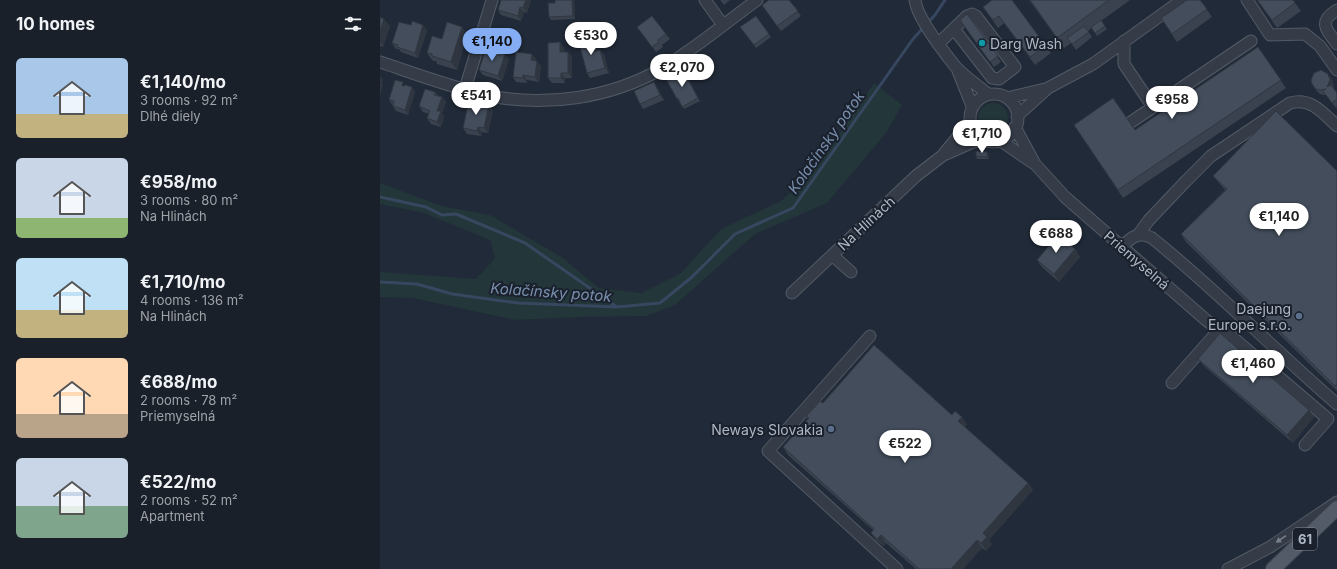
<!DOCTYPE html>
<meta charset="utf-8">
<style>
body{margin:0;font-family:Inter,sans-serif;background:#222832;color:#f1f3f6;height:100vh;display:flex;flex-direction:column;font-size:15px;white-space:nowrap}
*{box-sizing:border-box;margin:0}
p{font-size:13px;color:#9fa3a8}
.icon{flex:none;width:22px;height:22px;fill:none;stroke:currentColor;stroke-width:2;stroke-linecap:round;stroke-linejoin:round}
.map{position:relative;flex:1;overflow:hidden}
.sheet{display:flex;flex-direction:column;background:#19202a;width:380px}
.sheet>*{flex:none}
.price{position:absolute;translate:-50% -34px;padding:0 9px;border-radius:14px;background:#fff;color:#222;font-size:13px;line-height:26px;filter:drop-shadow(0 1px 2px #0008)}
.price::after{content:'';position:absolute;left:50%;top:24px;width:12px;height:9px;margin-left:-6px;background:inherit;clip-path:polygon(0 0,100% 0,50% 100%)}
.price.on{background:#85adf4;color:#111}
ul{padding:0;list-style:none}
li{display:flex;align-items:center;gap:12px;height:100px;padding:0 16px}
li span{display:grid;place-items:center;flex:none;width:112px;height:80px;border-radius:6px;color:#555}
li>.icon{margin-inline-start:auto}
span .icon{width:48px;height:48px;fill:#fffc;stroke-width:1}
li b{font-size:17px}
h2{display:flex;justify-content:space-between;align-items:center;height:48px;padding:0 16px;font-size:17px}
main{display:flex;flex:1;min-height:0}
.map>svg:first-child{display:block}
.green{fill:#233639}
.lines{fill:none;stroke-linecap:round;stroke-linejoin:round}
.stream{stroke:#374760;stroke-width:3}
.minor-casing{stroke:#525a66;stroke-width:13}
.major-casing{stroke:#3e4552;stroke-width:16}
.minor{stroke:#353c48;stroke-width:11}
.major{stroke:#535b68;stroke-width:14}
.wall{fill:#3a424f}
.shaded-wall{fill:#2f3640}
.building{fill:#434d5c;stroke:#2f3640}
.oneway{fill:#78808d}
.culture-dot{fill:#0f9aa8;stroke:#1a212d;stroke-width:1.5}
.service-dot{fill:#5c6f8a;stroke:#1a212d;stroke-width:1.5}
.labels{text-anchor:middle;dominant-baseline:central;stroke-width:4;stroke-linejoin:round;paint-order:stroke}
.shield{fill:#1a212d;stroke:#828a97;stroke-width:1}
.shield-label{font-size:13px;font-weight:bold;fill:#afb7c5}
.poi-label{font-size:14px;fill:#afb7c5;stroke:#1a212d;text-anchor:end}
.street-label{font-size:14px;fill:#afb7c5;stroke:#1a212d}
.water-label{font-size:15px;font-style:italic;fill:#788eac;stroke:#1a212d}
</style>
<main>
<section class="sheet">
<h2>10 homes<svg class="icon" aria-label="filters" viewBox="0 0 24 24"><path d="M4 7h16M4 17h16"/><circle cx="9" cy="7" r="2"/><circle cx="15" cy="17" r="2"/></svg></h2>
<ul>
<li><span style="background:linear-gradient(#a9c7e8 70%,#c2b280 0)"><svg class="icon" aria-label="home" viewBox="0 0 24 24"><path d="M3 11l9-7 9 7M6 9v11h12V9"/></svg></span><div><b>€1,140/mo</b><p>3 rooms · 92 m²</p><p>Dlhé diely</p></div></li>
<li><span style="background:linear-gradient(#c9d6e8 75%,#8fb573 0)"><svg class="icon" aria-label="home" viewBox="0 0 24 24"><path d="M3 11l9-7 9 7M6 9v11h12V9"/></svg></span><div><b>€958/mo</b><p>3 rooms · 80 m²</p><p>Na Hlinách</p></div></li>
<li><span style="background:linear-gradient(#bfe0f5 65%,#c2b280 0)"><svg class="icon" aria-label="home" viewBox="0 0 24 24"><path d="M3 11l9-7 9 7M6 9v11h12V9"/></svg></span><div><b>€1,710/mo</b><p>4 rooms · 136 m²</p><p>Na Hlinách</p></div></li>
<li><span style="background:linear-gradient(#ffd9b3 70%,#b9a48a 0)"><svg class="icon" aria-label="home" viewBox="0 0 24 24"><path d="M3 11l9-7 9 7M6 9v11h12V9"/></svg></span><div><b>€688/mo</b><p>2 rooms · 78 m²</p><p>Priemyselná</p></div></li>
<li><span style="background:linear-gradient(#c9d6e8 60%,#7fa58c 0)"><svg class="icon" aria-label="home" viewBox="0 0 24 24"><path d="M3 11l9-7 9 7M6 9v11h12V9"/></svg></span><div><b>€522/mo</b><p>2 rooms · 52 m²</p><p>Apartment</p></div></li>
</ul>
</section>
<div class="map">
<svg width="957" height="569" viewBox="0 0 957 569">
<rect width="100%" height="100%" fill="#212a38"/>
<path class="green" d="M 494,83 L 522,105 L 506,133 L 447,203 L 375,234 L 295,305 L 266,316 L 200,317 L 135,320 L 33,298 L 0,297 L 0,272 L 96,279 L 115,258 L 110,240 L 44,213 L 0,204 L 0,183 L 62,206 L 110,215 L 183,258 L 219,288 L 261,293 L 301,273 L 341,229 L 401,201 L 432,173 Z
M598 118a15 15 0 1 1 30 0a15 15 0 1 1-30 0Z"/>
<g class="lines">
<path class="stream" d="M 0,197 L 46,207 L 62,215 L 76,214 L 145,243 L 237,307
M 0,282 L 37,284 L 72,294 L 138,303 L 237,307 L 280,303 L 312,277 L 355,234 L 413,208 L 533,39 L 555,15 L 565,0"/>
<g class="minor-casing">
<path id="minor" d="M 325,0 L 343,25
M 535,0 C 537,18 563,51 575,66 C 584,76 597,85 608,94
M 867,0 L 890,35 L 925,34 L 940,46 L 957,70
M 957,10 C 937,22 947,30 957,44
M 744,41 L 744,64 L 773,107
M 559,43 L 587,16 L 592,14 L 596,16 L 635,67 L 619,79 L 612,78 L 574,29
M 0,62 C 36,74 73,88 110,96 C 167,107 230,98 281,69 C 315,49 345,23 377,0
M 578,71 L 592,106
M 85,89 L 112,0
M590 118a24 24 0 1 1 48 0a24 24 0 1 1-48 0Z
M 627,98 L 665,89
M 637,116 L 668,88 L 713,64 L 802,0
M 751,122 L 871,41
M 635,127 L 655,164 L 685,197 L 826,320 L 839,330 L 851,336 L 948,419 L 925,445
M 621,141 L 653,163
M 566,154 L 593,142 L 605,140
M 758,235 L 769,220 L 806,181 L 831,156 L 910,103 C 931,97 943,113 957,126
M 742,247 C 751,237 759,231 772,238 C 837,290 894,350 957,404
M 452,255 L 471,272
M 412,293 L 536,176 L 562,156 L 590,122
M 490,336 L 388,451 L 517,569
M 792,383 L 839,330
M 848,569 L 890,547 L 957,502"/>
</g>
<g class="major-casing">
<path id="major" d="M 893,569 L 957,508"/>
</g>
<use href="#minor" class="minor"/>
<use href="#major" class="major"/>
</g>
<path class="wall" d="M 151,0 L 147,13 L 144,12 L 141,21 L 121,15 L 118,10 Z
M 175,0 L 194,0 L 195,19 L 171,20 L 169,17 L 175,3 Z
M 340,0 L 350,0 L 344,5 Z
M 409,0 L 421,16 L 401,31 L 382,5 Z
M 612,0 L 666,46 L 671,53 L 655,65 L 624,23 L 618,28 L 603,7 Z
M 649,0 L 750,0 L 721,21 L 727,29 L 717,36 L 711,28 L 708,31 L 712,37 L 696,50 L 691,43 L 684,48 Z
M 820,0 L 832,17 L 797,42 L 781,18 Z
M 877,0 L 913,0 L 921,11 L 897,28 Z
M 587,14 L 621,62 L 614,67 L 580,20 Z
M 272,16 L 290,39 L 282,45 L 283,47 L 276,52 L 257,27 Z
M 376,16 L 391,37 L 376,48 L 360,27 Z
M 0,17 L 10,26 L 3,47 L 0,46 Z
M 82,27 L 87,35 L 77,70 L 57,64 L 56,61 L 53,61 L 47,53 L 62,39 Z
M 47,30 L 38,58 L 21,52 L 19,49 L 16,49 L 12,43 Z
M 211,36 L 214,42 L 217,50 L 213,51 L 214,52 L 220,50 L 224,55 L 229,73 L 210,78 L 207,73 Z
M 180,42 L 184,48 L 184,52 L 188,52 L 192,57 L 192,78 L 185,78 L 185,83 L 172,83 L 168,78 Z
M 878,47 L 906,88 L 743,198 L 694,125 L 755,130 Z
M 125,54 L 129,59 L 122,81 L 103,75 L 99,70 Z
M 152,54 L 156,59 L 155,61 L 161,66 L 159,82 L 147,80 L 147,83 L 136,82 L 133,77 Z
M 305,73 L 320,101 L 304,109 L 299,101 L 297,99 Z
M 952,79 L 954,86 L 953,88 L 957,93 L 957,107 L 956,108 L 946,95 L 944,95 L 940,94 L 935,89 L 932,84 Z
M 25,85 L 35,92 L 28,115 L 16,111 L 9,100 Z
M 277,87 L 284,100 L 263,109 L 260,104 Z
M 55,92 L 57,95 L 62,97 L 66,102 L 62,113 L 64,117 L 61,127 L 51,124 L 47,118 L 49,114 L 43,112 L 39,106 Z
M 113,110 L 108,133 L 102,132 L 101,136 L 87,134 L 83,128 Z
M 609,154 L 609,159 L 597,159 L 596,156 Z
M 957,171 L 957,391 L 806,242 L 801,234 L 845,190 L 833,176 Z
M 695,249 L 700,257 L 679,282 L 662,267 L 657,260 Z
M 818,359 L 929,410 L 934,417 L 913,443 L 824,366 Z
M 443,403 L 572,415 L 587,424 L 585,427 L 648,483 L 653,490 L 609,540 L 612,544 L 606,551 L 602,548 L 583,569 L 536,569 L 506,543 L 503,546 L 496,540 L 491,533 L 493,530 L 408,455 L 403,447 L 428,419 L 426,416 Z"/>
<path class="shaded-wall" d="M 146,0 L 151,0 L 147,13 L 143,8 Z
M 192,0 L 194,0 L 195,19 L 193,16 Z
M 140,7 L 144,12 L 141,21 L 138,16 Z
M 4,19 L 10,26 L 3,47 L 0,42 L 0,32 Z
M 43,25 L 47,30 L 38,58 L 35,53 Z
M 82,27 L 87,35 L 77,70 L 71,62 Z
M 211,36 L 214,42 L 217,50 L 213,45 Z
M 180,42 L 184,48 L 184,57 L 180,52 Z
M 210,46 L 213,51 L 215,57 L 212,52 Z
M 220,50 L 224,55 L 229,73 L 225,68 Z
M 188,52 L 192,57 L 192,78 L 188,73 Z
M 125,54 L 129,59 L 122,81 L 118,76 Z
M 152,54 L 156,59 L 155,65 L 151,60 Z
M 157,61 L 161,66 L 159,82 L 155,77 Z
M 303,70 L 305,73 L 320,101 L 318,98 Z
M 181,73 L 185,78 L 185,83 L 181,78 Z
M 948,74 L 952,79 L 954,86 L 951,92 L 947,87 Z
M 0,75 L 3,80 L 2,83 L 3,85 L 0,96 Z
M 143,75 L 147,80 L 147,83 L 143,78 Z
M 274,82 L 277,87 L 284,100 L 280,95 Z
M 32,87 L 35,92 L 28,115 L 25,110 Z
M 62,97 L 66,102 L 62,113 L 64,117 L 61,127 L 57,122 L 57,111 Z
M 109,105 L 113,110 L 108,133 L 104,128 Z
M 98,127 L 102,132 L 101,136 L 97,131 Z
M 607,152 L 609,154 L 609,159 L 607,157 Z
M 695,249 L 700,257 L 679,282 L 674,274 Z
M 929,410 L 934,417 L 913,443 L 907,435 Z
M 582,417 L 587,424 L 584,428 L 578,421 Z
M 648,483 L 653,490 L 609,540 L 612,544 L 606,551 L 601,543 L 603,533 Z
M 501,535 L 506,543 L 503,546 L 497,539 Z
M 597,540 L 602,548 L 583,569 L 571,569 Z"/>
<path class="building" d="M 121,0 L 146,0 L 143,8 L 140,7 L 138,16 L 118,10 Z
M 175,0 L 192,0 L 193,16 L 169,17 L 168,3 L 175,3 Z
M 389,0 L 409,0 L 418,11 L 397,26 L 382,5 Z
M 612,0 L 632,0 L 666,46 L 650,57 L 619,16 L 613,20 L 603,7 Z
M 650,0 L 729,0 L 677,38 Z
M 807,0 L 820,0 L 827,9 L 792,34 L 781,18 Z
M 877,0 L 913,0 L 915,3 L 892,20 Z
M 587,14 L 618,56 L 610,62 L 580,20 Z
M 272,16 L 286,34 L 278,40 L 279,42 L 272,47 L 257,27 Z
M 376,16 L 389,34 L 374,45 L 360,27 Z
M 0,17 L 4,19 L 0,32 Z
M 721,20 L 725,26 L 715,33 L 711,27 Z
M 32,21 L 43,25 L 35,53 L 17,47 L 18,45 L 12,43 L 19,22 L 31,25 Z
M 67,22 L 82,27 L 71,62 L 52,56 L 52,54 L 47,53 L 52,36 L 62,39 Z
M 704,26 L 709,32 L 692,44 L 687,38 Z
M 211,36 L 213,45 L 210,46 L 212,52 L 220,50 L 225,68 L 207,73 L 198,40 Z
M 180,42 L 180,52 L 188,52 L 188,73 L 181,73 L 181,78 L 168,78 L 168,43 Z
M 878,47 L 901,80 L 738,190 L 694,125 L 733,98 L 755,130 Z
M 106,48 L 125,54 L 118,76 L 99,70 Z
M 136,52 L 152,54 L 151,60 L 157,61 L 155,77 L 143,75 L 143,78 L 133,77 Z
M 303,70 L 318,98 L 302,107 L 298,98 L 297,99 L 286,79 Z
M 941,70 L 948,74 L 950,80 L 947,87 L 951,85 L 957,93 L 957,99 L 952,103 L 943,91 L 946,89 L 940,90 L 936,89 L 932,84 L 931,80 L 934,73 Z
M 15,80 L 23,82 L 22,86 L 24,86 L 25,85 L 32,87 L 25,110 L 13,106 L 14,101 L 9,100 Z
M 274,82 L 280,95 L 260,104 L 254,91 Z
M 45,89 L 55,92 L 54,95 L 62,97 L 57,111 L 61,111 L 57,122 L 47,118 L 50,111 L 39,106 Z
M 89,100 L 109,105 L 104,128 L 98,127 L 97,131 L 83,128 Z
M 896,111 L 957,171 L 957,384 L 955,386 L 801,234 L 847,189 L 833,176 Z
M 596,151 L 607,152 L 607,157 L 596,156 Z
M 678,235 L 695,249 L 674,274 L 657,260 Z
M 840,333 L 929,410 L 907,435 L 818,359 Z
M 494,345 L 572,415 L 575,411 L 582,417 L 578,421 L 648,483 L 603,533 L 607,537 L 601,543 L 597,540 L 571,569 L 539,569 L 501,535 L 497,539 L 491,533 L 494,529 L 403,447 L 429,418 L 426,416 L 434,408 L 440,401 L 443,403 Z"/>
<defs><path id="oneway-solid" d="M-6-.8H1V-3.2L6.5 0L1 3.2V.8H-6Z"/></defs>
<use class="oneway" href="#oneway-solid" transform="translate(901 539) rotate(146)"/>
<circle class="culture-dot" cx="602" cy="43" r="4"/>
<g class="service-dot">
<circle cx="919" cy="316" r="4"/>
<circle cx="451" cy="429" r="4"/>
</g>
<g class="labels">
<rect class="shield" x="913" y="528" width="24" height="22" rx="3"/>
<g class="shield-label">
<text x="925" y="539">61</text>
</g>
<g class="poi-label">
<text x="610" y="43" text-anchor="start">Darg Wash</text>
<text x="911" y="308">Daejung<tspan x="911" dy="16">Europe s.r.o.</tspan></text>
<text x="443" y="429">Neways Slovakia</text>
</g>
<g class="street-label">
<text transform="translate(486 223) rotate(-43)">Na Hlinách</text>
<text transform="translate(757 260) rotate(41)">Priemyselná</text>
</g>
<g class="water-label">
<text transform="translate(446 142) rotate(-55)">Kolačínsky potok</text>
<text transform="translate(171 292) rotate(4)">Kolačínsky potok</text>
</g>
</g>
</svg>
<b class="price" style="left:211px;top:56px">€530</b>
<b class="price on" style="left:112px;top:62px">€1,140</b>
<b class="price" style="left:302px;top:88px">€2,070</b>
<b class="price" style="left:96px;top:116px">€541</b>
<b class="price" style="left:792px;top:120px">€958</b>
<b class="price" style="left:602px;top:154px">€1,710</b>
<b class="price" style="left:899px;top:237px">€1,140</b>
<b class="price" style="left:676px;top:254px">€688</b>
<b class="price" style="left:873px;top:384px">€1,460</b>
<b class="price" style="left:525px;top:464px">€522</b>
</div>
</main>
